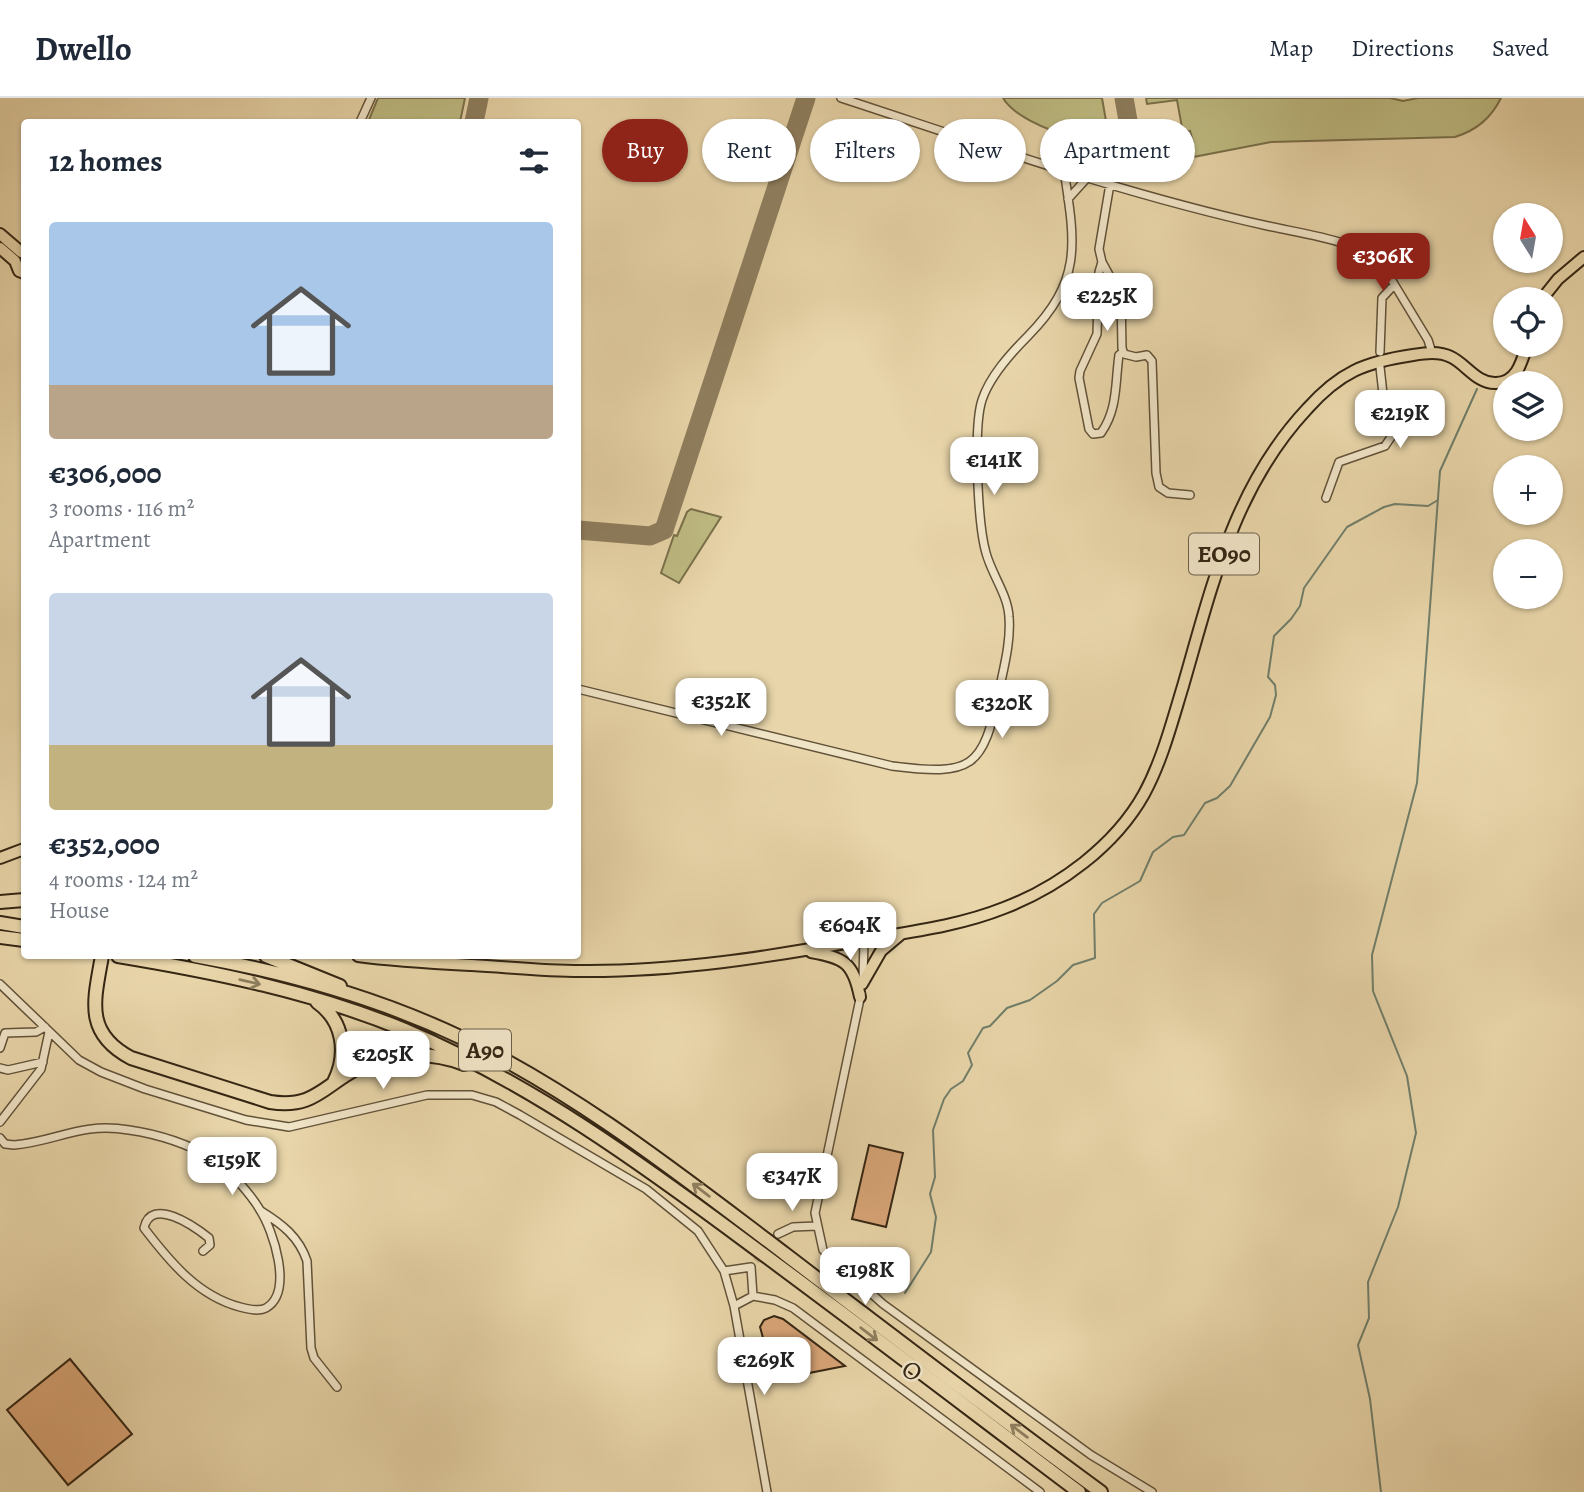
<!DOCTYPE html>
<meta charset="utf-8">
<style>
body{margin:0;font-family:Alegreya,serif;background:#f2f2f3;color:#1f2937;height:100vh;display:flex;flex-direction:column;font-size:26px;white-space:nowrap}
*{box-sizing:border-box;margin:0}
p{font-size:23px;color:#747a83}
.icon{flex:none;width:38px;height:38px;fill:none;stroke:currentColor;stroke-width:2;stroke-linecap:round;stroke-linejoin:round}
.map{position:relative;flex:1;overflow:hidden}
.side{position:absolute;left:21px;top:21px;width:560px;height:840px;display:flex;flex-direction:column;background:#fff;border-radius:7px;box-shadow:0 2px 5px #0004}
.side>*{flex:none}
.banner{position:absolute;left:602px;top:21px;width:665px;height:63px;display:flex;gap:14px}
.needle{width:46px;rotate:349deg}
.fabs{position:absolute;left:1493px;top:105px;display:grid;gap:14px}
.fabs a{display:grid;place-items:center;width:70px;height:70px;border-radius:50%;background:#fff;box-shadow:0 2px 5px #0004;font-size:35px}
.price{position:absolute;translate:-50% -60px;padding:0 16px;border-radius:14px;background:#fff;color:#222;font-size:23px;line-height:46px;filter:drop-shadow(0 2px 4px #0008)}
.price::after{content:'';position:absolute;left:50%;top:42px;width:21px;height:16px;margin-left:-10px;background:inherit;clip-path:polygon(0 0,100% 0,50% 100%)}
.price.selected{background:#8f2418;color:#fff}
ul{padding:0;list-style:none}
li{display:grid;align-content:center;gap:14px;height:371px;padding:0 28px}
li span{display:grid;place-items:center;height:217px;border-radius:7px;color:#555}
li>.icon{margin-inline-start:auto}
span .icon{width:126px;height:126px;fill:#fffc;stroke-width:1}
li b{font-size:30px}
h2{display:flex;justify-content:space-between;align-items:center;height:84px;padding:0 28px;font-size:30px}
.tag{padding:0 24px;border-radius:32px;background:#fff;box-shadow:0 2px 5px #0004;font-size:24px;line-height:63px}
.tag.selected{background:#8f2418;color:#fff}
header{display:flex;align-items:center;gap:42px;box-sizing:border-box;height:98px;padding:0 35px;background:#fff;border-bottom:2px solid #e0e1e3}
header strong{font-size:33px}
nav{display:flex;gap:38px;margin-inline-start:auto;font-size:24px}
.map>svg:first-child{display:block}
.green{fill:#bebb82;stroke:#7a704b;stroke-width:2}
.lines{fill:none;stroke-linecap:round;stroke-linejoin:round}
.stream{stroke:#707e6a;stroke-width:2}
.taxiway{stroke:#8e7e5e;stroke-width:19}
.building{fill:#d8a577;stroke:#352614;stroke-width:2}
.minor-tunnel{stroke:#c4b28b;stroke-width:7;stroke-dasharray:7 3.5;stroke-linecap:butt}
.minor-casing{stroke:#625239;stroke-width:10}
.primary-casing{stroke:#352614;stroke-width:14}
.motorway-casing{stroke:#352614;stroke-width:16}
.minor{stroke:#f0e4c7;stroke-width:7}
.primary{stroke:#e8d5a9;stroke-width:10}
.motorway{stroke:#e8d5a9;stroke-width:12}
.oneway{stroke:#8e7e5e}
.labels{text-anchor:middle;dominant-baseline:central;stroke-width:5;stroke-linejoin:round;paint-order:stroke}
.shield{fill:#f0e4c7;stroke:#6d5f4a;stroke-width:2}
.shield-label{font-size:24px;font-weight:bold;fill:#352614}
.street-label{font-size:26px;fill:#352614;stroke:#f0e4c7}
</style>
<header>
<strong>Dwello</strong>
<nav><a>Map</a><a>Directions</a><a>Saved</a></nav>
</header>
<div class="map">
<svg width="1584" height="1394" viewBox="0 0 1584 1394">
<rect width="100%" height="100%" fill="#e8d5a9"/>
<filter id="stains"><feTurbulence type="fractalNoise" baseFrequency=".00286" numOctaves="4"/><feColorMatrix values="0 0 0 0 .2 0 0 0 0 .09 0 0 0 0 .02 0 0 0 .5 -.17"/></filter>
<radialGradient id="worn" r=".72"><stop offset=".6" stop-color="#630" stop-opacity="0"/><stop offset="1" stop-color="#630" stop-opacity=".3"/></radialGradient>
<path class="green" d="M 378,0 L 465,0 L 460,24 L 368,24 Z
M 1003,0 L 1102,0 L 1110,46 C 1082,46 1018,25 1003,0 Z
M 1146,0 L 1390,0 L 1403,3 L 1418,0 L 1501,0 C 1491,20 1477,32 1455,39 L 1271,44 L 1157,66 L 1155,59 L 1187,53 L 1186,47 L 1193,44 L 1190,33 L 1183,35 L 1177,2 L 1147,6 Z
M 691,411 L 721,419 L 679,485 L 661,475 L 674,437 L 677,438 L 687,414 Z"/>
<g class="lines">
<path class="stream" d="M 905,1195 L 931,1154 L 936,1119 L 930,1096 L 935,1079 L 933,1032 L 944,1001 L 951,991 L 963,983 L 972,967 L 968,955 L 983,930 L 990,928 L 1007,910 L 1030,902 L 1057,883 L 1073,867 L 1095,860 L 1094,816 L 1102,805 L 1140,783 L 1153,754 L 1173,739 L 1184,737 L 1205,705 L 1217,700 L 1230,688 L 1270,619 L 1276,597 L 1275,587 L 1268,579 L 1274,538 L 1291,521 L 1300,508 L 1304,490 L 1347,429 L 1384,409 L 1395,406 L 1428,408 L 1438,402
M 1381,1394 L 1370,1301 L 1358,1247 L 1369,1220 L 1368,1184 L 1398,1109 L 1416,1035 L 1407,978 L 1373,893 L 1372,857 L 1417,685 L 1440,373 L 1477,291"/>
<path class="taxiway" d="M 1124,0 L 1136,68
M 474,24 L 479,0
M 578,432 L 650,438 L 664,432 L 806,0"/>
</g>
<path class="building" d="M 869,1047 L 903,1055 L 886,1129 L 852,1121 Z
M 774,1218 L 783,1221 L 845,1268 L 804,1276 L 798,1252 L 768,1258 L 760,1229 L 764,1222 Z
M 70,1261 L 132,1336 L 68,1387 L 7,1312 Z"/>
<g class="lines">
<path class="minor-tunnel" d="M 756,1163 L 778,1136"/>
<g class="minor-casing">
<path id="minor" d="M 841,0 C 982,46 1123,96 1268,128 C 1302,136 1363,142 1385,171 L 1428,242 L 1432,255
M 360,24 L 371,0
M 1110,86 L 1099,151 L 1102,164 L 1121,199 L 1122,250 L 1124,256 L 1136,259 L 1147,257 L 1152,263 L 1156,375 L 1159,389 L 1168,395 L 1190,397
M 1068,101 L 1087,80
M 1102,164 L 1099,174 L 1097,236 L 1080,273 L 1079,280 L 1089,331 L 1093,336 L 1101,335 C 1118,311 1115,285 1119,257 L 1123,254
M 1380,254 L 1382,200 L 1394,187
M 1326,400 L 1339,364 L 1385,348 L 1391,339 L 1392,326 L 1384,305 L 1380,269
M 578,591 L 892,668 C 972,678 983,671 999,593 C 1004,569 1011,543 1009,519 C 1008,497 992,477 986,455 C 978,427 973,330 982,302 C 990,278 1010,256 1028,238 C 1083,182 1075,145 1064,72
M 863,880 L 864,842
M 0,886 L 79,962 L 101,974 L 145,991 L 246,1022 L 289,1029 L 427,997 L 472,997 L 496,1004 L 520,1017 L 646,1091 L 698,1133 L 724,1173 L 734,1208 L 767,1394
M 861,896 L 815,1115 L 823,1152 L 883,1206 L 1091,1357 L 1152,1394
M 0,950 L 5,935 L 36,934 L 45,929
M 0,970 L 8,972 L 43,964
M 0,1024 L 41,971 L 49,934
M 0,1040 L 5,1046 L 14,1047 C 58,1043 80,1024 129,1032 C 157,1036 188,1046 214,1061 C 227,1069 252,1098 260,1112 C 273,1132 294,1194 266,1210 C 259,1214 248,1211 240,1209 C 198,1198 170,1164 144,1130 C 151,1098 194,1128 209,1140 L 210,1147 L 203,1153
M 261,1113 C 282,1126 299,1139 307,1163 L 311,1250 L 314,1260 L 337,1289
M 778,1136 L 793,1129 L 816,1128
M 724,1173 L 751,1169 L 753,1198
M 753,1198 L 775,1202 L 793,1210 L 1040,1394
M 734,1208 L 753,1198"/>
</g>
<g class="primary-casing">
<path id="primary" d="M 0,136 L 21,154
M 0,150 L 15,163 L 19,173 L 24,175
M 1542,201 L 1558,181 L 1584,159
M 0,760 L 24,751
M 811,854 C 844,860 853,864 860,899
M 358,858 C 395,863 434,865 472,867 C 508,869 544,873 580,873 C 674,874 769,859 862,842 C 909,834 959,828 1004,810 C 1059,789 1115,748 1144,696 C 1162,663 1172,624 1183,588 C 1212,488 1234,389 1307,311 C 1340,274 1365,264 1413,257 C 1425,255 1439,253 1451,259 C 1466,266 1477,286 1496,285 C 1517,285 1522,263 1527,247
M 862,886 L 881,853 L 900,837"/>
</g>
<g class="motorway-casing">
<path id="motorway" d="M 0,804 L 24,802
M 0,825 L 24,829
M 0,839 L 24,842
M 102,858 C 94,903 84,935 131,960 L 270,1004 C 314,1011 323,988 358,970 C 389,954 431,953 464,966
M 118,858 C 215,874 313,894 405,932 C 532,986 642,1066 752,1148 C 862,1229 970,1312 1079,1394
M 195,858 C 284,874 378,900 460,939 C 571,992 670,1069 768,1143 C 878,1227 989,1312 1101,1394
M 266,858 L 340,888
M 317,904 C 344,923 348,956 334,984"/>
</g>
<use href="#minor" class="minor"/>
<use href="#primary" class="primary"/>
<use href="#motorway" class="motorway"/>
</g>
<defs><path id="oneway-shaft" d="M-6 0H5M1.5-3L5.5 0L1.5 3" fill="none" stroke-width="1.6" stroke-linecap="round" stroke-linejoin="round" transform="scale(1.75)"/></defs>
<g class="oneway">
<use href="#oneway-shaft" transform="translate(250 884) rotate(13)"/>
<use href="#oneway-shaft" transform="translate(701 1092) rotate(-143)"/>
<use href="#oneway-shaft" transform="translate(869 1236) rotate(37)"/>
<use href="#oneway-shaft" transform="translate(1019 1333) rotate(-143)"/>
</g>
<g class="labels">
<g class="shield">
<rect x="1189" y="435.5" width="70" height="41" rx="5"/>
<rect x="459" y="931.5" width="52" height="41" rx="5"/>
</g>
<g class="shield-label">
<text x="1224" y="456">ΕΟ90</text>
<text x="485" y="952">Α90</text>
</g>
<g class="street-label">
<text transform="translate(912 1273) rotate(37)">Ο</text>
</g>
</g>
<rect width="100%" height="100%" filter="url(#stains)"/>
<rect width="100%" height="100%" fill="url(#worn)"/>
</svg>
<div class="fabs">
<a><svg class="needle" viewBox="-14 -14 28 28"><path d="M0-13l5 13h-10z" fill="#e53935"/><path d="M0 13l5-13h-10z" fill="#747a83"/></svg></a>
<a><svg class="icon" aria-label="locate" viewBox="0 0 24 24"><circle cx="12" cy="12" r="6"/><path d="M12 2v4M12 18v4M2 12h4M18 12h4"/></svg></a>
<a><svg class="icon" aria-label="layers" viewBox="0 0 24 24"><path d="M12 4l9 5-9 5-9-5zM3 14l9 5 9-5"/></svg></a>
<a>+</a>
<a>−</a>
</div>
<b class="price selected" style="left:1383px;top:195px">€306K</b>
<b class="price" style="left:1107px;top:235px">€225K</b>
<b class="price" style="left:1400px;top:352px">€219K</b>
<b class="price" style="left:994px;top:399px">€141K</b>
<b class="price" style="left:721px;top:640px">€352K</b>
<b class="price" style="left:1002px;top:642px">€320K</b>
<b class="price" style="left:850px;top:864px">€604K</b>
<b class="price" style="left:383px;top:993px">€205K</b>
<b class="price" style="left:232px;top:1099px">€159K</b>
<b class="price" style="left:792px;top:1115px">€347K</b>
<b class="price" style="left:865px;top:1209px">€198K</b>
<b class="price" style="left:764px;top:1299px">€269K</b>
<div class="banner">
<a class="tag selected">Buy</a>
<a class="tag">Rent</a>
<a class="tag">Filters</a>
<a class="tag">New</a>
<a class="tag">Apartment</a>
</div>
<section class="side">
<h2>12 homes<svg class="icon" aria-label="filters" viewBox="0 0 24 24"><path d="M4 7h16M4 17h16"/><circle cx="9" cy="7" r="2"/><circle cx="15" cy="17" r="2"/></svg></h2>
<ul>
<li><span style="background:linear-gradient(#a9c7e8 75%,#b9a48a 0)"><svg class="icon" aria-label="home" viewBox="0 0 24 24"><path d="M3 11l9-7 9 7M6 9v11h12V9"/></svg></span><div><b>€306,000</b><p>3 rooms · 116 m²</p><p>Apartment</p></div></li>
<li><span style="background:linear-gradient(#c9d6e8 70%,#c2b280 0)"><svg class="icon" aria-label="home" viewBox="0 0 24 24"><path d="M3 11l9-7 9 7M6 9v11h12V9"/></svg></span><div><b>€352,000</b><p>4 rooms · 124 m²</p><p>House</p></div></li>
</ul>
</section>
</div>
